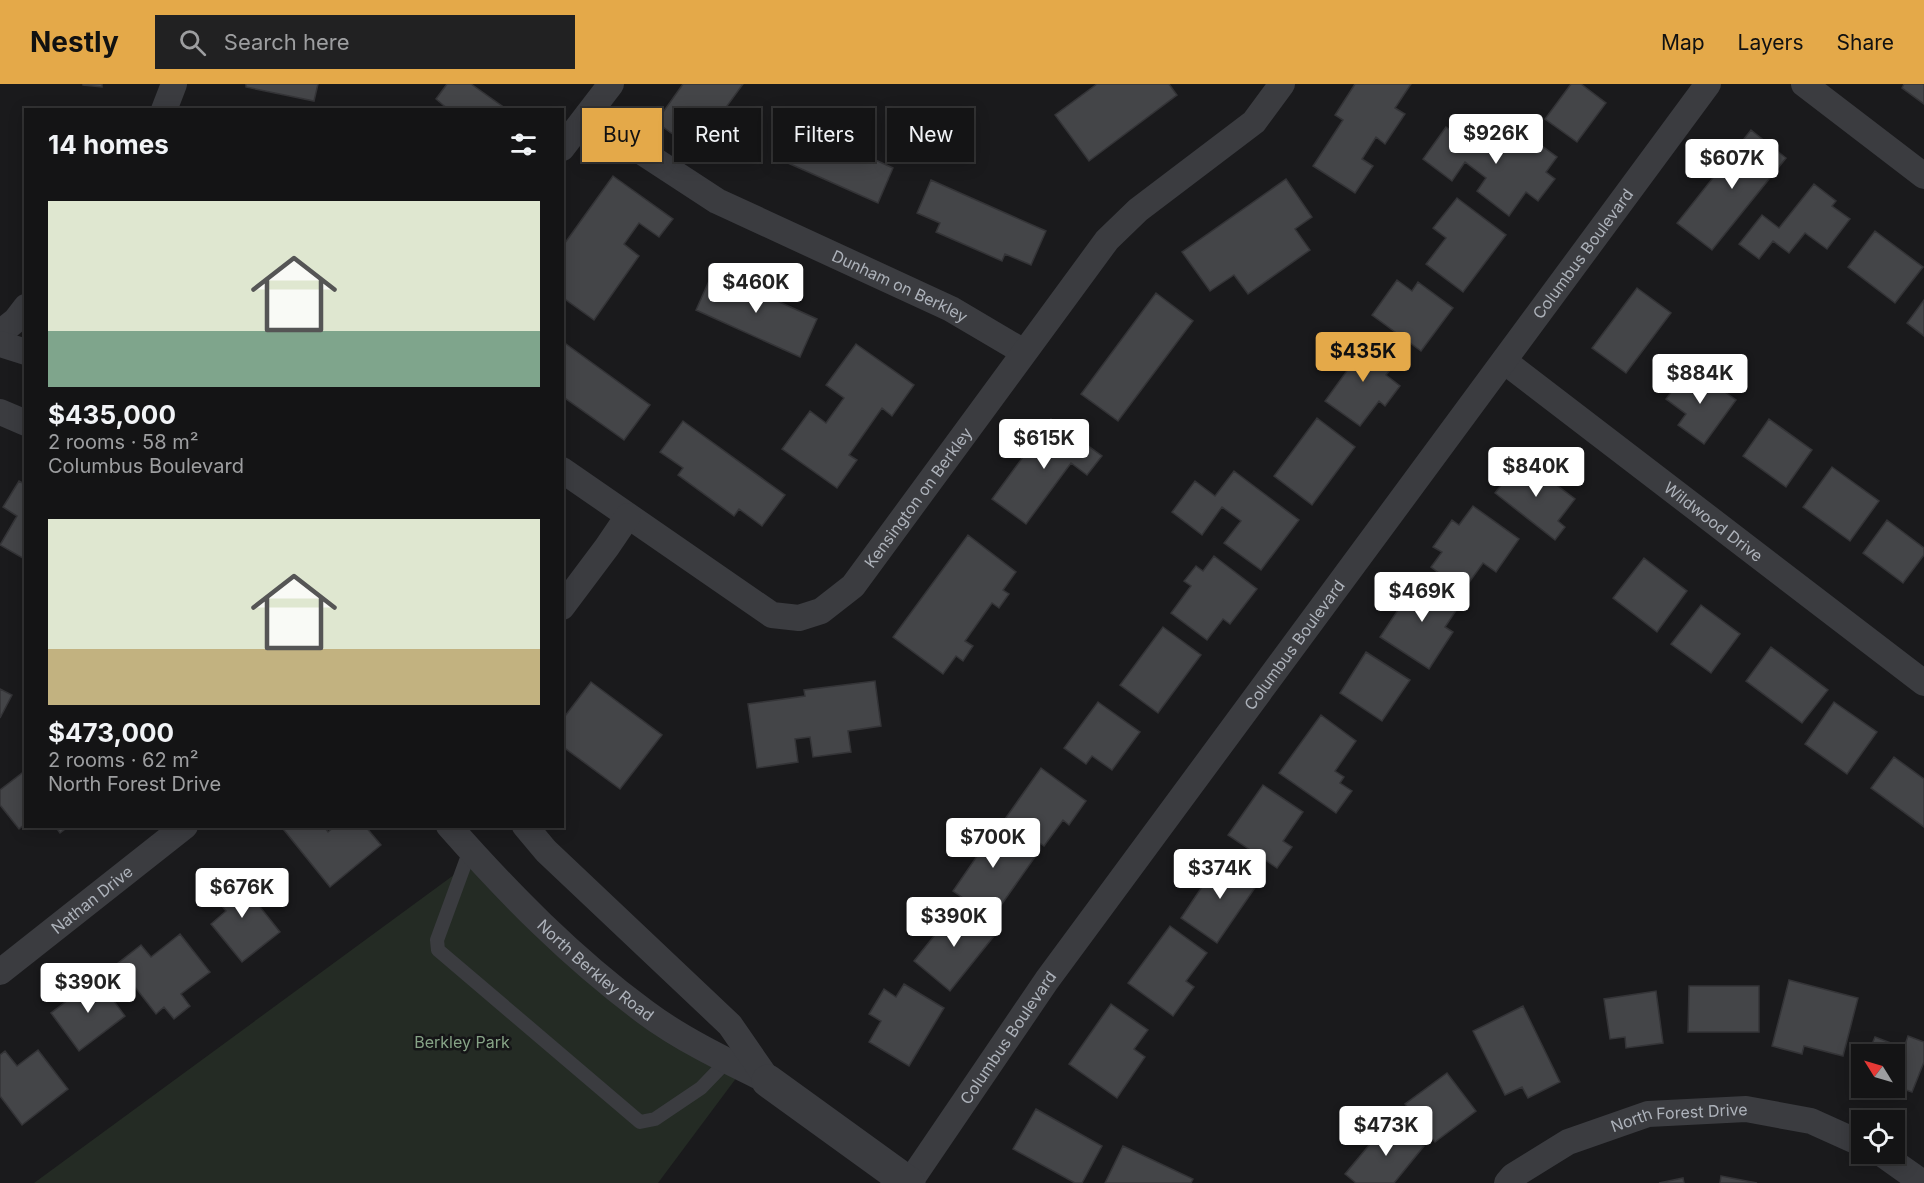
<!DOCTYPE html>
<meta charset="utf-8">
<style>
body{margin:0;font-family:Inter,sans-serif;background:#212122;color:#f1f3f6;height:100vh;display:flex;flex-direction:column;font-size:22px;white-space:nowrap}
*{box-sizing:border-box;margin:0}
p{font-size:20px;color:#9d9ea0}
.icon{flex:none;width:33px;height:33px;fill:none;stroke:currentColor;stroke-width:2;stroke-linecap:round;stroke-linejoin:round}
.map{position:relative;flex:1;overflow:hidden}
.panel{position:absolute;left:24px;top:24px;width:540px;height:720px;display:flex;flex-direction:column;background:#141415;border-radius:0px;box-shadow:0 3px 15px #0003,0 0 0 2px #333334}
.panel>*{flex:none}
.top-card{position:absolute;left:582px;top:24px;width:570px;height:54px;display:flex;gap:12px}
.needle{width:39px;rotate:307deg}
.fabs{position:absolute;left:1851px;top:960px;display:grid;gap:12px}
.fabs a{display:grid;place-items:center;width:54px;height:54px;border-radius:0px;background:#141415;box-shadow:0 3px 15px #0003,0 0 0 2px #333334;font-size:30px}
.price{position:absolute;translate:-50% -51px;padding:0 14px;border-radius:6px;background:#fff;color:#222;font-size:20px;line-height:39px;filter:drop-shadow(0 2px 3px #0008)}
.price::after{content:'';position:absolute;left:50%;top:36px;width:18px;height:14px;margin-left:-9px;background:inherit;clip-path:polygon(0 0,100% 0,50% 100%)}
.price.selected{background:#e4a949;color:#111}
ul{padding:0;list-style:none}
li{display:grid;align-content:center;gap:12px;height:318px;padding:0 24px}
li span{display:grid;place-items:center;height:186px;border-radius:0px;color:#555}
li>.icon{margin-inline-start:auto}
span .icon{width:108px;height:108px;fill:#fffc;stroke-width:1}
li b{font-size:26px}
h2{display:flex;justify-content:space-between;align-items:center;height:72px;padding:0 24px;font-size:26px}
.tag{padding:0 21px;border-radius:0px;background:#141415;box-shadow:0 3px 15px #0003,0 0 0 2px #333334;font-size:21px;line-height:54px}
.tag.selected{background:#e4a949;color:#111}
header{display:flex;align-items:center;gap:36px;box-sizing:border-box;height:84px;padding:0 30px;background:#e4a949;color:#111}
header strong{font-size:28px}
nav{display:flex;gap:33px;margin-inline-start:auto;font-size:21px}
.search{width:420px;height:54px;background:#212122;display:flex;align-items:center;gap:15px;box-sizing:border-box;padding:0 21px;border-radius:0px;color:#9d9ea0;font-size:22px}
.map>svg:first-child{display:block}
.green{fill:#242b24}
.building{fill:#444548;stroke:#343437;stroke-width:1.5}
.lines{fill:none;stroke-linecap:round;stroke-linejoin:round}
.service{stroke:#3b3c40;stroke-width:14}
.minor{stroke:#3b3c40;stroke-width:26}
.tertiary{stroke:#3b3c40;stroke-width:33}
.labels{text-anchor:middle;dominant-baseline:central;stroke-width:5;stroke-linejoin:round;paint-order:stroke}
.street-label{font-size:16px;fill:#adb2ba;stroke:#151517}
.park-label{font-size:16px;fill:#86a386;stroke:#151517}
</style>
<header>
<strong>Nestly</strong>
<div class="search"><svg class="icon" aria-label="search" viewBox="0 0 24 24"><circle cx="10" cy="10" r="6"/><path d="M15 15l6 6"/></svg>Search here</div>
<nav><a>Map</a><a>Layers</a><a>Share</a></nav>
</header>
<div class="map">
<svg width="1924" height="1099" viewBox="0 0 1924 1099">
<rect width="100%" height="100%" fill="#1a1a1c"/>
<path class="green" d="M 477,774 L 520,820 L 743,985 L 658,1099 L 34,1099 Z"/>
<path class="building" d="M 83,0 L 102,0 L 102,3 L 83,1 Z
M 246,0 L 318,0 L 314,17 L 246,3 Z
M 447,0 L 471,0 L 502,22 L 499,26 L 449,26 L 436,15 Z
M 683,0 L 743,0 L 695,66 L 656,38 Z
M 1097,0 L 1169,0 L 1177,11 L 1089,77 L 1055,31 Z
M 1355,0 L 1411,0 L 1395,24 L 1405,30 L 1385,60 L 1376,53 L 1362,75 L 1373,82 L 1355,109 L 1313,82 L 1343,36 L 1335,31 Z
M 1571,0 L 1581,0 L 1606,19 L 1577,58 L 1545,35 Z
M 1904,0 L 1924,0 L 1924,20 L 1902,4 Z
M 810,30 L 834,41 L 827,54 L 893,84 L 878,119 L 788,79 Z
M 1446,43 L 1467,58 L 1477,45 L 1489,54 L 1495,45 L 1513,57 L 1520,46 L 1557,73 L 1546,88 L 1555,95 L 1538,117 L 1526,108 L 1509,132 L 1477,107 L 1486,94 L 1465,78 L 1452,97 L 1423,75 Z
M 1751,46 L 1786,74 L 1712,166 L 1677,139 Z
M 613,92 L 673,135 L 659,153 L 639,139 L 624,160 L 639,172 L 594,236 L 562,213 L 562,163 Z
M 1286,95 L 1312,133 L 1295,145 L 1310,166 L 1248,210 L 1234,191 L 1210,207 L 1182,168 Z
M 931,96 L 1046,147 L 1031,181 L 1005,170 L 1002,177 L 936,148 L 940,139 L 917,129 Z
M 1814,100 L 1836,117 L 1832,122 L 1850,135 L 1827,165 L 1805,149 L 1789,169 L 1773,157 L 1759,175 L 1739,160 L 1762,131 L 1779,144 Z
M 1457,114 L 1506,151 L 1463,208 L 1426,180 L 1446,154 L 1433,144 Z
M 1875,147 L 1923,183 L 1895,219 L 1848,183 Z
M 713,188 L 817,235 L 800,273 L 696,226 Z
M 1397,196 L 1412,207 L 1418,198 L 1453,224 L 1421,267 L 1372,231 Z
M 1637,204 L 1671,229 L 1626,289 L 1592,264 Z
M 1156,209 L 1193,237 L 1118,337 L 1081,310 Z
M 1924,216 L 1924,252 L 1907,239 Z
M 1357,252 L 1395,280 L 1386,291 L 1400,302 L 1385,322 L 1379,317 L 1360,342 L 1325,317 L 1352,280 L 1342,272 Z
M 562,257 L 650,321 L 624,356 L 562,312 Z
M 856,260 L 914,301 L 892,332 L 882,324 L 849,371 L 857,376 L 837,404 L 782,365 L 810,327 L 826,339 L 844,314 L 826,301 Z
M 1690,283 L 1736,316 L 1704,360 L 1678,341 L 1686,330 L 1666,315 Z
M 1317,334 L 1355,363 L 1312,421 L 1274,392 Z
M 1051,335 L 1102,372 L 1087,391 L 1071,379 L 1026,440 L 992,415 Z
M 1769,335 L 1812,366 L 1786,403 L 1743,372 Z
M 683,337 L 785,411 L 762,442 L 739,425 L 734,432 L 678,391 L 683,384 L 660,368 Z
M 1522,375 L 1575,415 L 1558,437 L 1565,443 L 1555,456 L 1495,409 Z
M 1832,383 L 1879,417 L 1850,457 L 1803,423 Z
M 1234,387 L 1299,436 L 1261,486 L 1224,459 L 1241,437 L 1222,423 L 1202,451 L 1172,428 L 1195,397 L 1215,412 Z
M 19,397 L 26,401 L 26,476 L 0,461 L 17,432 L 3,423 Z
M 1473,422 L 1519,455 L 1496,488 L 1483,479 L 1463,507 L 1431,483 L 1442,468 L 1433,463 L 1452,436 L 1459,441 Z
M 1887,436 L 1924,464 L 1924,471 L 1903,499 L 1863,469 Z
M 968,451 L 1016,488 L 1003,506 L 1009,510 L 999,524 L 992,519 L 965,557 L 973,562 L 963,577 L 956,572 L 943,590 L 893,553 Z
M 1214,472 L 1257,505 L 1230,540 L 1223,535 L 1207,556 L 1171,529 L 1191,502 L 1184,497 L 1196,482 L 1203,487 Z
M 1644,474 L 1687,507 L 1657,548 L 1613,514 Z
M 1420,493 L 1461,519 L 1445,543 L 1453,548 L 1429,585 L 1380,553 Z
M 1701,521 L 1740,550 L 1711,589 L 1671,560 Z
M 1163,543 L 1201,571 L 1158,629 L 1120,601 Z
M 1771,563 L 1828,606 L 1802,639 L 1746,597 Z
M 1366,568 L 1410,596 L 1382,637 L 1340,609 Z
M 875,597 L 881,642 L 848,647 L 851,668 L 813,673 L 810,653 L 795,655 L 798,678 L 757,684 L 748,620 L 805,612 L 804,606 Z
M 591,598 L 662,651 L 620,705 L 562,662 L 562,636 Z
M 0,605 L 12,611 L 0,634 Z
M 1098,618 L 1140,648 L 1112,686 L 1092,672 L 1086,680 L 1064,664 Z
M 1834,618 L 1877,648 L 1847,690 L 1805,660 Z
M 1321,631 L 1356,657 L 1335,687 L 1344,693 L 1340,699 L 1352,707 L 1336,729 L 1279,689 Z
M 1894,673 L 1924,695 L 1924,743 L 1871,704 Z
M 1041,684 L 1086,717 L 1069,741 L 1063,736 L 1044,762 L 1005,735 Z
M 26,686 L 26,739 L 19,745 L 0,721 L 0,706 Z
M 1263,701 L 1303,728 L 1283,757 L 1292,763 L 1277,784 L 1228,751 Z
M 982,735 L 1035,773 L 992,834 L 953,807 L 982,765 L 968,755 Z
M 55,742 L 69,742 L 60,749 Z
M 289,742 L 324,742 L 328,748 L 335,742 L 365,742 L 381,761 L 330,803 L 284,746 Z
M 1222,773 L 1259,798 L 1217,859 L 1181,834 Z
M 233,789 L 280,848 L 242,878 L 211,840 L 226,827 L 210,807 Z
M 958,822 L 994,852 L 950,907 L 914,877 Z
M 1170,842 L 1207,869 L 1186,897 L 1194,903 L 1173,932 L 1128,899 Z
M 180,850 L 210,888 L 181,910 L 190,922 L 174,935 L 164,923 L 156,930 L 117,880 L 141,861 L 151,873 Z
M 97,894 L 125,932 L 79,967 L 51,929 Z
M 1789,896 L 1858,914 L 1843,972 L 1804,962 L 1802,970 L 1772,962 Z
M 904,900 L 944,924 L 909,982 L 869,958 L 881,937 L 869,930 L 884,905 L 896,913 Z
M 1689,902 L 1759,902 L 1759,948 L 1688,948 Z
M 1656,907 L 1663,959 L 1626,964 L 1625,953 L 1610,955 L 1604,915 Z
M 1111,920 L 1148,946 L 1134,965 L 1145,973 L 1117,1014 L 1069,980 Z
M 1523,922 L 1560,998 L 1528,1014 L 1522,1003 L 1505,1011 L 1473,947 Z
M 1908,952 L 1924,958 L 1924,978 L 1912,1008 L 1894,1002 L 1894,970 L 1868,970 L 1875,953 L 1904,964 Z
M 38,966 L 68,1005 L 22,1041 L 0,1012 L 0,971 L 5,967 L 17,982 Z
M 1447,989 L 1476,1027 L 1435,1058 L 1405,1020 Z
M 1036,1025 L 1102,1062 L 1082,1099 L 1075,1099 L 1013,1065 Z
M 1391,1035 L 1424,1062 L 1394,1099 L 1356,1099 L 1345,1090 Z
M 1123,1062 L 1193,1095 L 1191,1099 L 1105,1099 Z
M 1721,1092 L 1757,1099 L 1720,1099 Z
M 1683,1094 L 1684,1099 L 1659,1099 Z"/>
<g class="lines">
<path class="service" d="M 470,766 L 437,856 L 438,866 L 640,1038 L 655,1035 L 701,1004 L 727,977"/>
<g class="minor">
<path d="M 1804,0 L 1924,92"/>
<path d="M 164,26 L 174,0"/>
<path id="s1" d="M 587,32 L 717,117 L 951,225 L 1024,268"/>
<path d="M 562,64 L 611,0"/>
<path d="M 0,249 L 16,236 L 26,223"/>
<path d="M 0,260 L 26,268"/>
<path id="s2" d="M 1504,277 L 1924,599"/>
<path d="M 0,328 L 26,339"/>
<path id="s3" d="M 562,386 L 772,531 L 799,534 L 821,527 L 853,502 L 1107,156 L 1138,126 L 1254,38 L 1282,0"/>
<path d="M 562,523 L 607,463 L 628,432"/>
<path id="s4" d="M 449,742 C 509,810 572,874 645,928 C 681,955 727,977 768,997"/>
<path d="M 525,742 L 546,767 L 730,941 L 768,996"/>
<path id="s5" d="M 0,888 L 185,742"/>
<path d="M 1882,1070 L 1923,1099"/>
<path id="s6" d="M 909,1099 L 1047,896 L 1708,0"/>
<path id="s7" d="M 1507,1099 L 1513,1092 L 1568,1058 L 1648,1030 L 1746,1025 L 1811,1037 L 1862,1060"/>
</g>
<path class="tertiary" d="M 768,997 L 909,1099"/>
</g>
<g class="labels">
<g class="street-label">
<text stroke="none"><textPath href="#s6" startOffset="1148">Columbus Boulevard</textPath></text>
<text stroke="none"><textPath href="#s1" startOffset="357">Dunham on Berkley</textPath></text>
<text stroke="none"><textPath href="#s3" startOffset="456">Kensington on Berkley</textPath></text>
<text stroke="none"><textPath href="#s2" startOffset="264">Wildwood Drive</textPath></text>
<text stroke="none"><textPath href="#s6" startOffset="662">Columbus Boulevard</textPath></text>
<text stroke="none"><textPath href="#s5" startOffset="117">Nathan Drive</textPath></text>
<text stroke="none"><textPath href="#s4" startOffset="206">North Berkley Road</textPath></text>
<text stroke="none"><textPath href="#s6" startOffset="176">Columbus Boulevard</textPath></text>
<text stroke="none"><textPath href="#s7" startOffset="189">North Forest Drive</textPath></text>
</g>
<g class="park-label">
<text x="462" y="958">Berkley Park</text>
</g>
</g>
</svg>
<div class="fabs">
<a><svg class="needle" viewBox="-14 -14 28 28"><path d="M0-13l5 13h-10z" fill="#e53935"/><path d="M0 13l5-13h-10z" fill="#9d9ea0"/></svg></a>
<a><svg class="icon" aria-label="locate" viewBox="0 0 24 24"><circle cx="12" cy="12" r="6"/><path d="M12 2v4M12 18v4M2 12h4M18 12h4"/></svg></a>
</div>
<b class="price" style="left:1496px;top:81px">$926K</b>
<b class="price" style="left:1732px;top:106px">$607K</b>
<b class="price" style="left:756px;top:230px">$460K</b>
<b class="price selected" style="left:1363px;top:299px">$435K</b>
<b class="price" style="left:1700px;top:321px">$884K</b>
<b class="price" style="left:1044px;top:386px">$615K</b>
<b class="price" style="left:1536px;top:414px">$840K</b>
<b class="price" style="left:1422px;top:539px">$469K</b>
<b class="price" style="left:993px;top:785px">$700K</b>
<b class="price" style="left:1220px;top:816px">$374K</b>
<b class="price" style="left:242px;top:835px">$676K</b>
<b class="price" style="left:954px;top:864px">$390K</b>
<b class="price" style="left:88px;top:930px">$390K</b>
<b class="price" style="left:1386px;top:1073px">$473K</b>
<div class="top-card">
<a class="tag selected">Buy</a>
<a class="tag">Rent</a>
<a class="tag">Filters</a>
<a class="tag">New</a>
</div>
<section class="panel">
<h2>14 homes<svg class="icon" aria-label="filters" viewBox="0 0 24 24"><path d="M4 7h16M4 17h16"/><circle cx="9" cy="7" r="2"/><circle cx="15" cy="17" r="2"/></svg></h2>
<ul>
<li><span style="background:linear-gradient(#dfe7d0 70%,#7fa58c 0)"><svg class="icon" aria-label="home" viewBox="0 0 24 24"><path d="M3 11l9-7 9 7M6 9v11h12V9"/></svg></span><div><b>$435,000</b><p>2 rooms · 58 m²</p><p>Columbus Boulevard</p></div></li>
<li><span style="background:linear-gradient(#dfe7d0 70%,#c2b280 0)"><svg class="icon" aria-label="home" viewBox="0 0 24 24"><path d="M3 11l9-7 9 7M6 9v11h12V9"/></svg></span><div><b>$473,000</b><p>2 rooms · 62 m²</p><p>North Forest Drive</p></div></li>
</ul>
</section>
</div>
